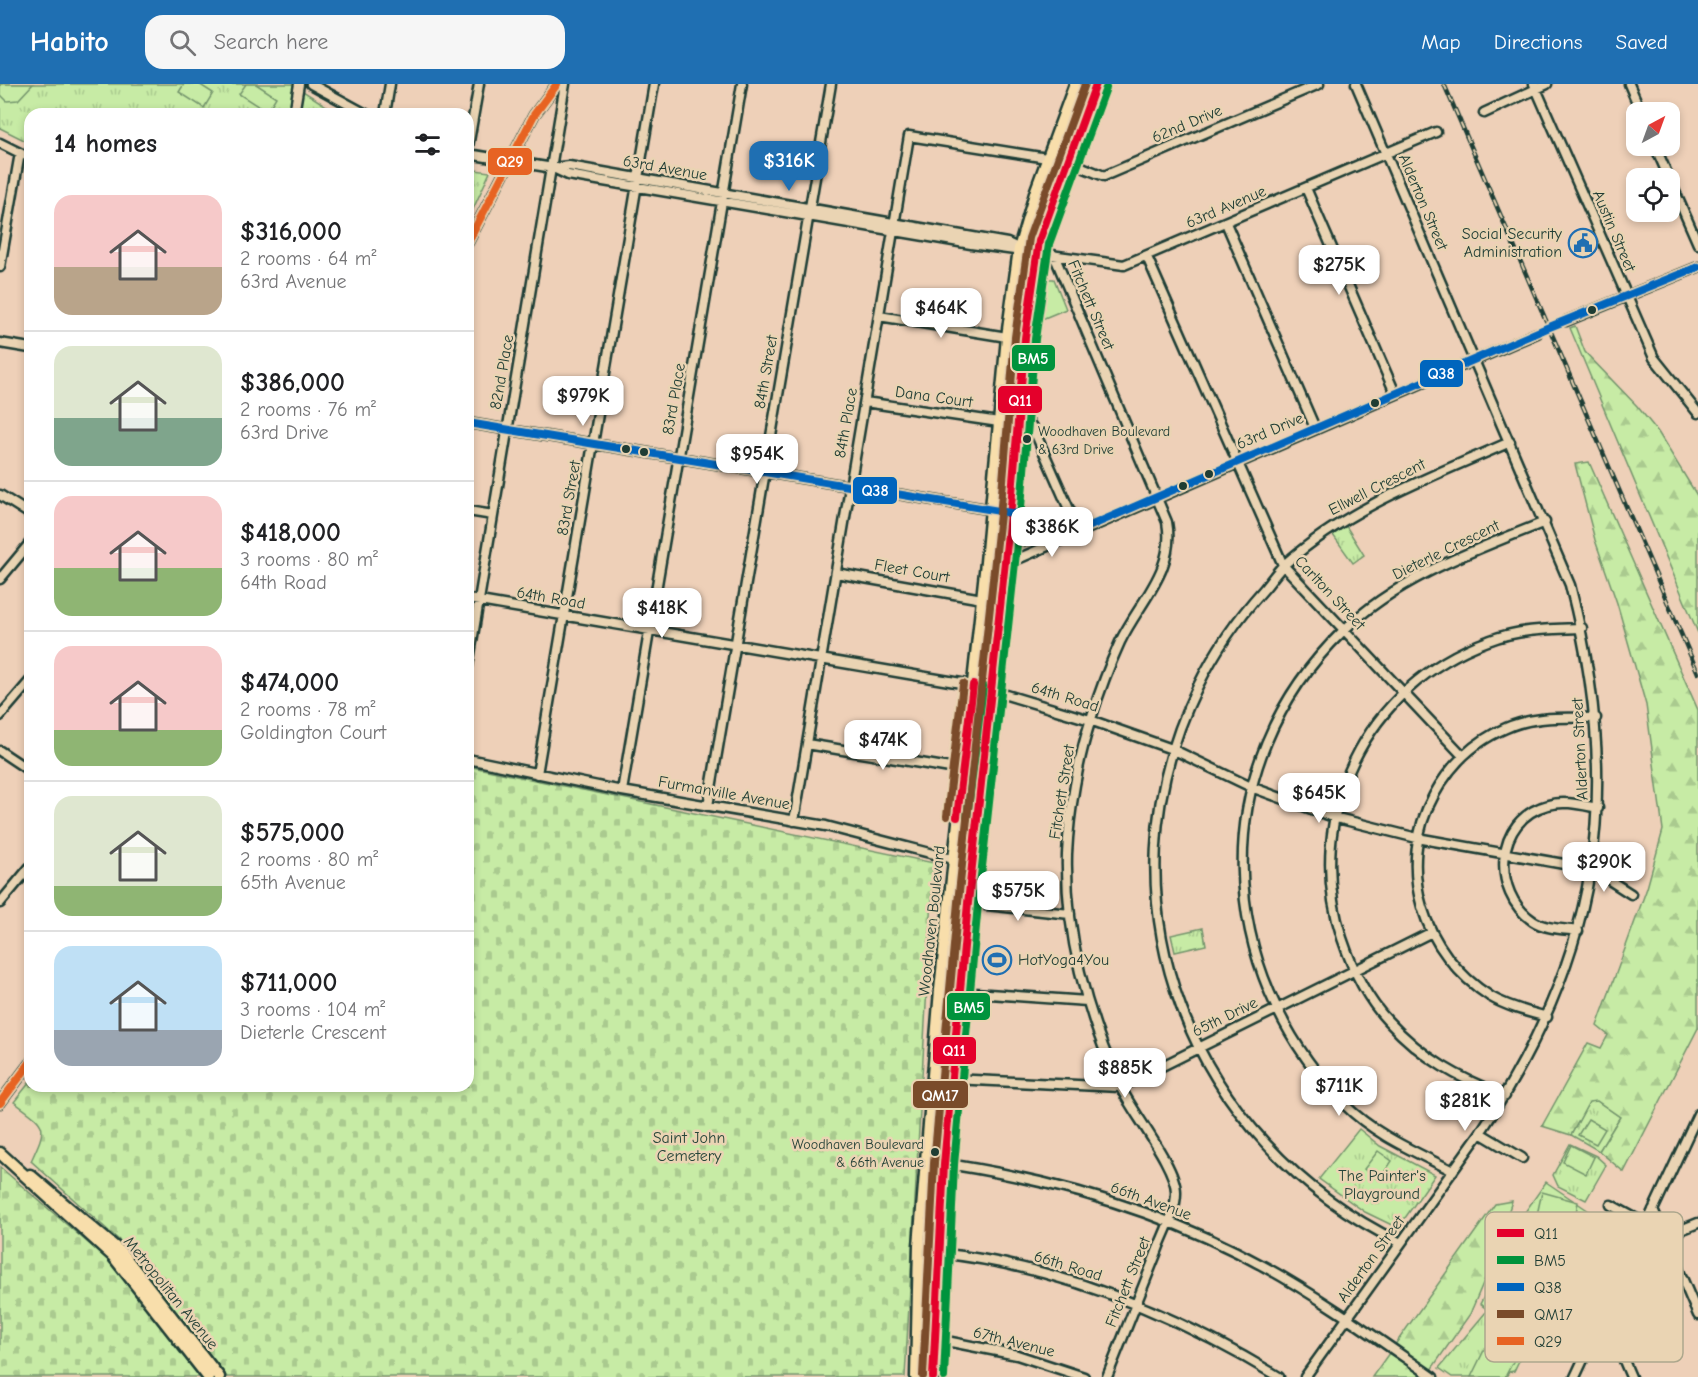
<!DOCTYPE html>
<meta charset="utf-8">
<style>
body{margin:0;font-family:"Comic Neue",sans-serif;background:#f6f6f6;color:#202124;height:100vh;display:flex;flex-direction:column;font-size:22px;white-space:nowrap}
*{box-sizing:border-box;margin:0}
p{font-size:20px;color:#757577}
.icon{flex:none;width:33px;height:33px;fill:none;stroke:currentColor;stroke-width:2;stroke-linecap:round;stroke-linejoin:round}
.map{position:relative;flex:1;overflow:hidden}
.sheet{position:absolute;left:24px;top:24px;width:450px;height:984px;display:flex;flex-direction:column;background:#fff;border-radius:18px;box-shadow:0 3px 9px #0003}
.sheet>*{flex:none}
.needle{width:39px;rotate:41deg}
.tools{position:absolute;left:1626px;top:18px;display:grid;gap:12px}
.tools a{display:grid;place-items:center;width:54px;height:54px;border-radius:12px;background:#fff;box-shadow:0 3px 9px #0003;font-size:30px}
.price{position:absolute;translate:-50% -51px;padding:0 14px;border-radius:12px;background:#fff;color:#222;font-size:20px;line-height:39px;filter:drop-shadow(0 2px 3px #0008)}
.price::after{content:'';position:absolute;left:50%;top:36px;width:18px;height:14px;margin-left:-9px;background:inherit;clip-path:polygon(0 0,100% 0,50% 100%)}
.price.active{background:#1f6fb2;color:#fff}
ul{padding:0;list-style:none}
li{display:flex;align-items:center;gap:18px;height:150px;padding:0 30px}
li+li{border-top:2px solid #e0e0e0}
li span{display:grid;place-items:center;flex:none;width:168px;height:120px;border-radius:18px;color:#555}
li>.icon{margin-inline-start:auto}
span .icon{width:72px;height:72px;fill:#fffc;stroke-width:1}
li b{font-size:26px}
h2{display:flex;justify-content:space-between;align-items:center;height:72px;padding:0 30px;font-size:26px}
header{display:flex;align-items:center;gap:36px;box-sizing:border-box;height:84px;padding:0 30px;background:#1f6fb2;color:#fff}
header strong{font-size:28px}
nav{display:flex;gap:33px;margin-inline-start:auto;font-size:21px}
.search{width:420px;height:54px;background:#f6f6f6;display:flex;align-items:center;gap:15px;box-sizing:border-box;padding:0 21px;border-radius:18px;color:#757577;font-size:22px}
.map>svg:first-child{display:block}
.grass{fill:url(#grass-tufts);stroke:#73946c;stroke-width:1.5}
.forest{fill:url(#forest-firs);stroke:#73946c;stroke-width:1.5}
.cemetery{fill:url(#cemetery-stones);stroke:#73946c;stroke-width:1.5}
.garden{fill:#c7eba5;stroke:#73946c;stroke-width:1.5}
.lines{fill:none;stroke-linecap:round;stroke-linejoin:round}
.minor-tunnel{stroke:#c5b39e;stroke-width:8;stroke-dasharray:8 4;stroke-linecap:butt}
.minor-casing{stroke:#1f3d34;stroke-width:13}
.major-casing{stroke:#1f3d34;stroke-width:15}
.minor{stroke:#ead4b3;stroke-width:8}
.major{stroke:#f8deab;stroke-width:10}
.rail-casing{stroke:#1f3d34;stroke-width:4.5}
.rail{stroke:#ead4b3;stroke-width:2;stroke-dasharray:7;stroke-linecap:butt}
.bus-1-casing{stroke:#ead4b3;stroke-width:12}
.bus-2-casing{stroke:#ead4b3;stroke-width:12}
.bus-3-casing{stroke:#ead4b3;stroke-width:12}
.bus-4-casing{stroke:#ead4b3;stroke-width:12}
.bus-5-casing{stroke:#ead4b3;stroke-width:12}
.bus-1{stroke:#e4002b;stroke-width:8}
.bus-2{stroke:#00933c;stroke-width:8}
.bus-3{stroke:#0065bd;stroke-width:8}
.bus-4{stroke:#7a4b2a;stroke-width:8}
.bus-5{stroke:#e76323;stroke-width:8}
.bus-dot{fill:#1f3d34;stroke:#ead4b3;stroke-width:2}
.labels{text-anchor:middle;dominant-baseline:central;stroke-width:5;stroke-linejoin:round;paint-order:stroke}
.bus-label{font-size:14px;fill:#1f3d34;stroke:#ead4b3;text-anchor:start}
.street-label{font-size:16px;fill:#1f3d34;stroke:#ead4b3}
.poi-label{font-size:16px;fill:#1f3d34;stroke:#ead4b3;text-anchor:end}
.park-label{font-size:16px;fill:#27463a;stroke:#ead4b3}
.key{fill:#ead4b3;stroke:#ada78d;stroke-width:1.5}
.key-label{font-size:16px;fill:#1f3d34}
.line-badge{stroke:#ead4b3;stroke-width:2}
.badge-label{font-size:16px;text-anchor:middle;font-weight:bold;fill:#fff}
</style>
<header>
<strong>Habito</strong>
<div class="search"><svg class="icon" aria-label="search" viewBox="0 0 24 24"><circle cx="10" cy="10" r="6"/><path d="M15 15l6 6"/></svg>Search here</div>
<nav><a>Map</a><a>Directions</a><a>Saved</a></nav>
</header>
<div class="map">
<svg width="1698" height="1293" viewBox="0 0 1698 1293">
<defs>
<pattern id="grass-tufts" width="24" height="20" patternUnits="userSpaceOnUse" patternTransform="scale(1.5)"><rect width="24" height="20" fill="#c7eba5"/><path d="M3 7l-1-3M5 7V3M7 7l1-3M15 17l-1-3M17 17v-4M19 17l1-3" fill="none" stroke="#aaca8f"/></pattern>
<pattern id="forest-firs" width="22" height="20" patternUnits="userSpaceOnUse" patternTransform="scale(1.5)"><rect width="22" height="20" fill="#c7eba5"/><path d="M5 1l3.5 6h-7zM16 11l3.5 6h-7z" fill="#aaca8f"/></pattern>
<pattern id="cemetery-stones" width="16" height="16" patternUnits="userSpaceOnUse" patternTransform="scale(1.5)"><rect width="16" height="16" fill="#c7eba5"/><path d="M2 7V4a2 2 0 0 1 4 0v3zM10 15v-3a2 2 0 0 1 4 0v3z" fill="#aaca8f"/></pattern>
</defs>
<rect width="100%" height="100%" fill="#eed0b8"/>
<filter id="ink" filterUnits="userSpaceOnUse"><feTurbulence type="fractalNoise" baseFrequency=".0167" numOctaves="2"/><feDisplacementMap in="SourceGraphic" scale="12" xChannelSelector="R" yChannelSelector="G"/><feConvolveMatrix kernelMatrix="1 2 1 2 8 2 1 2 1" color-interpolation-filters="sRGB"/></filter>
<g filter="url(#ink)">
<path class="grass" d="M 0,0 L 292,0 L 339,30 L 30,30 L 30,59 L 0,44 Z
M 468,85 L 490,88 L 468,136 Z
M 1346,442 L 1364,471 L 1353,479 L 1333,451 Z
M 1026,443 L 1062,448 L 1023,463 Z
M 1203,844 L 1206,861 L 1175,868 L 1171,851 Z
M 1589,1017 L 1597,1017 L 1620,1033 L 1599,1067 L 1571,1051 Z
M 1359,1045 L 1380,1062 L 1435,1091 L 1398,1144 L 1365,1128 L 1319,1095 Z
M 1570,1060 L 1596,1072 L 1606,1081 L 1586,1116 L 1558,1102 L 1553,1091 Z
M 1546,1098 L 1589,1127 L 1564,1186 L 1507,1154 Z
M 1521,1165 L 1563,1189 L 1562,1201 L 1535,1261 L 1480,1220 L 1500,1184 Z
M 1486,1228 L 1514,1248 L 1524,1266 L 1514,1287 L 1509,1288 L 1506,1293 L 1452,1293 L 1439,1284 Z"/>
<path class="forest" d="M 1575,242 L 1585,268 L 1637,322 L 1658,348 L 1698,413 L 1698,549 L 1570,244 Z
M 1589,378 L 1698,626 L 1698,944 L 1624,1088 L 1599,1067 L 1620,1033 L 1597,1017 L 1589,1018 L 1571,1051 L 1542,1042 L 1588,959 L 1601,964 L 1608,951 L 1597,942 L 1647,804 L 1663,746 L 1646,621 L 1617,519 L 1595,456 L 1575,380 Z
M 1512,1117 L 1492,1178 L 1470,1230 L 1426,1293 L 1372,1293 L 1495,1120 Z"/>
<path class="cemetery" d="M 468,682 L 934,779 L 905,1293 L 227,1293 L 121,1158 L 31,1077 C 48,1040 47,1042 14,1018 L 30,998 L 30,1002 L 468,1002 Z
M 0,1083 L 110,1178 L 200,1293 L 0,1293 Z"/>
<path class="garden" d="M 0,0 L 33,0 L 18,16 L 7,17 L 0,10 Z
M 184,0 L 199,0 L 213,9 L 204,24 L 179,8 Z
M 246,0 L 256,0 L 276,13 L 267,28 L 239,10 Z
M 1048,195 L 1054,195 L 1066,225 L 1042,235 Z
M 1588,1035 L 1605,1045 L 1596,1060 L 1578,1051 Z
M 1571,1061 L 1594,1073 L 1586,1090 L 1563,1078 Z
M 1378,1067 L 1392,1077 L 1379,1096 L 1364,1085 Z
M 1542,1108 L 1578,1118 L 1567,1175 L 1529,1167 Z
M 1491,1252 L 1519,1266 L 1505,1293 L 1471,1293 Z"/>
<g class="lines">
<path class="minor-tunnel" d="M 1537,249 L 1566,237"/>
<g class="minor-casing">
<path id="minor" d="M 311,0 L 366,30
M 1534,0 L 1654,274 L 1698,329
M 1629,0 L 1641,28
M 1484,29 L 1547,0
M 294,30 L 299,0
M 385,30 L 390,0
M 0,59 L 30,74
M 1655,62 L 1698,160
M 468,63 L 479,0
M 468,70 L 553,84 L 568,91 L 971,160 L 1124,181 L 1436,48
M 1067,77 L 1104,92 L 1319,0
M 553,84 L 569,82 L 1007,159 L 1018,164
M 1306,104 L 1395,309
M 1226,139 L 1315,344
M 468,158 L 534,31 L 557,0
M 1054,171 L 1167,438 C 1176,486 1139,518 1120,558 C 1109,582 1099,609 1091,635 C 1078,675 1069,728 1067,770 C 1065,848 1086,929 1119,1000 C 1131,1027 1177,1083 1176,1109 C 1176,1127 1164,1149 1158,1165 C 1141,1208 1124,1250 1107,1293
M 1147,173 L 1283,481 L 1463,672
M 0,183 L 20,69
M 879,232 L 1007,253
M 1566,237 L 1698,183
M 0,259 L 30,264
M 865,318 L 999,338
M 1019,323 L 1034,346 L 1076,441
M 468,339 L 1090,442
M 0,411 L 30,430
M 468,427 L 493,431
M 1005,478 L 1020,474 L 1537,249
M 836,489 L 982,515
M 0,495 L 30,459
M 468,515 L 973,601 L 1090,636 L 1172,665 L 1251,703 L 1333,733 L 1417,754 L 1592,785 L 1631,810
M 468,582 L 565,0
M 0,632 L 30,597
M 807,660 L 962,686
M 0,667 L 30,687
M 468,675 L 622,707 L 826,742 L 972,780
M 537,690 L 654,0
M 622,707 L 742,0
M 708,722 L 831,0
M 794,737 L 909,52 L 1047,74
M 0,819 L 30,783
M 968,819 L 1070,830
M 1578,847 C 1564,845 1545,845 1533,837 C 1491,809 1494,735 1548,721 C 1564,716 1582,721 1598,724
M 960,908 L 1087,917
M 1547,933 C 1529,928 1508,923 1491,913 C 1423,870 1394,783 1434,711 C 1450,681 1475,657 1506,644 C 1535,631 1566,634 1596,634
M 953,995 L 1120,1003 L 1430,849
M 1505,1012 C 1458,994 1423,975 1388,937 C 1366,914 1352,884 1342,854 C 1302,732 1366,601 1488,557 C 1518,545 1550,545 1582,544
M 0,1019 L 30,979
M 1480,1049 L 1522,1074
M 927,1077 C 1044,1093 1161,1125 1265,1183 C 1323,1215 1378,1255 1433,1293
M 1453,1087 C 1416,1068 1375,1051 1345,1021 C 1213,885 1205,681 1343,547 C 1398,493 1475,466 1545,438
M 1611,1121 L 1646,1140
M 1653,1126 L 1698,1231
M 1401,1159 C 1190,1057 1093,817 1198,602 C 1216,565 1237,535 1264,505 C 1271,497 1277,487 1285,480 C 1350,422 1431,393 1510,358
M 1634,1165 L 1698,1139
M 938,1169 C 1060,1182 1175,1230 1279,1293
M 1604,1230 L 1631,1293
M 936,1255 L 1017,1271 L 1084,1293
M 1305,1293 L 1480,1049 C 1600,870 1624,708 1570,501 L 1356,0
M 1575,1293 L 1698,1030"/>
</g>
<g class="major-casing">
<path id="major" d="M 0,1069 L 113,1172 L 208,1293
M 30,1091 L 121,1168 L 219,1293
M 916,1293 L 919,1162 L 940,906 L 986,478 L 1007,253 L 1019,165 L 1036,106 L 1075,0
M 933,1293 L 944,1080 L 968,819 L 1011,422 L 1025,254 L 1039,157 L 1096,0"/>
</g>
<use href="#minor" class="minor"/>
<use href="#major" class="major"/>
<g class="rail-casing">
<path id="rail" d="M 1444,0 L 1698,589"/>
</g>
<use href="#rail" class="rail"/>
<g class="bus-1-casing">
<path id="bus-1" d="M 957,733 L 973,601
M 933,1293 L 944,1080 L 968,819 L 1011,422 L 1025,254 L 1039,157 L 1096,0"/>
</g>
<g class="bus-2-casing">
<path id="bus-2" d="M 967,734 L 983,602
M 944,1293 L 954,1081 L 978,820 L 1021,423 L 1035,255 L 1049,160 L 1106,4"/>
</g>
<g class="bus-3-casing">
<path id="bus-3" d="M 468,339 L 1090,442 L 1547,244 L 1698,183"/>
</g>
<g class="bus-4-casing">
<path id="bus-4" d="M 947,732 L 963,600
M 923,1292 L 934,1079 L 958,818 L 1001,421 L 1015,253 L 1029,154 L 1085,0"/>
</g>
<g class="bus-5-casing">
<path id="bus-5" d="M 468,158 L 534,31 L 557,0
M 0,1019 L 30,979"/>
</g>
<use href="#bus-1" class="bus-1"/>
<use href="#bus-2" class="bus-2"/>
<use href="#bus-3" class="bus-3"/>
<use href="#bus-4" class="bus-4"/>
<use href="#bus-5" class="bus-5"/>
</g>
</g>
<defs>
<g id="civic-ring" transform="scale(1.5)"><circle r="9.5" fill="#ead4b3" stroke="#1f6fb2" stroke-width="1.5"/><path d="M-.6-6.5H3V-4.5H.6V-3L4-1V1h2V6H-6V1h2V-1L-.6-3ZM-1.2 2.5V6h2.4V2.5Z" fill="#1f6fb2"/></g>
<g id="stadium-ring" transform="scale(1.5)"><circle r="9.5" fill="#ead4b3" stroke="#1f6fb2" stroke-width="1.5"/><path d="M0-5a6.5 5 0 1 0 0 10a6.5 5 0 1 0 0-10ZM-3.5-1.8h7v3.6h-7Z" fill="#1f6fb2"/></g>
</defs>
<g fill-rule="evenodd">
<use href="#civic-ring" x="1583" y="159"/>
<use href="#stadium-ring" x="997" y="876"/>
</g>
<g class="bus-dot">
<circle cx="1592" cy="226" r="5"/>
<circle cx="1375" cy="319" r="5"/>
<circle cx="1027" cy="355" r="5"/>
<circle cx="626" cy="365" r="5"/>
<circle cx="644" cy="368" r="5"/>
<circle cx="1209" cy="390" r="5"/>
<circle cx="1183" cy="402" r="5"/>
<circle cx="935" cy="1068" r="5"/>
</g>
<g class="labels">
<g class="bus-label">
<text x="1038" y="347">Woodhaven Boulevard<tspan x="1038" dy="18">&amp; 63rd Drive</tspan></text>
<text x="924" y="1060" text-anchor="end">Woodhaven Boulevard<tspan x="924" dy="18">&amp; 66th Avenue</tspan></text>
</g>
<g class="street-label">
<text transform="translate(1187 40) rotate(-23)">62nd Drive</text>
<text transform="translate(665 84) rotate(10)">63rd Avenue</text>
<text transform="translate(1423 118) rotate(67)">Alderton Street</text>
<text transform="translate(1226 123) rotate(-23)">63rd Avenue</text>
<text transform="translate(1614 147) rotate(67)">Austin Street</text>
<text transform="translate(1091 221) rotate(67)">Fitchett Street</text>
<text transform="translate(502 288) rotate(-80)">82nd Place</text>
<text transform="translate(766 288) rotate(-80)">84th Street</text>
<text transform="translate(934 313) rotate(8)">Dana Court</text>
<text transform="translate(674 315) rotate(-80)">83rd Place</text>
<text transform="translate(846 339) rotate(-80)">84th Place</text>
<text transform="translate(1270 347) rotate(-23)">63rd Drive</text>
<text transform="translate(1377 403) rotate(-27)">Ellwell Crescent</text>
<text transform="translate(569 414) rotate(-80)">83rd Street</text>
<text transform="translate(1446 466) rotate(-26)">Dieterle Crescent</text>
<text transform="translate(912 487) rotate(10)">Fleet Court</text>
<text transform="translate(1330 509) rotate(47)">Carlton Street</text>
<text transform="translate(551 514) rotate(10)">64th Road</text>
<text transform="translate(1065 613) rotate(17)">64th Road</text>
<text transform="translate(1580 665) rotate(-93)">Alderton Street</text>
<text transform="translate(1062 708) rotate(-81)">Fitchett Street</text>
<text transform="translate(724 709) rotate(10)">Furmanville Avenue</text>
<text transform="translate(932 837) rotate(-84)">Woodhaven Boulevard</text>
<text transform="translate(1225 933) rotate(-26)">65th Drive</text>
<text transform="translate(1151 1117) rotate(20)">66th Avenue</text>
<text transform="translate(1371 1175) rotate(-54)">Alderton Street</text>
<text transform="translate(1068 1182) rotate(17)">66th Road</text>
<text transform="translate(1128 1198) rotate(-68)">Fitchett Street</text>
<text transform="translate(171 1209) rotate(51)">Metropolitan Avenue</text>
<text transform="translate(1014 1258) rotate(14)">67th Avenue</text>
</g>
<g class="poi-label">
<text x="1562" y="150">Social Security<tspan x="1562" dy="18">Administration</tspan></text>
<text x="1018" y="876" text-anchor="start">HotYoga4You</text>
</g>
<g class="park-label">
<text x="689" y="1054">Saint John<tspan x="689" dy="18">Cemetery</tspan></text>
<text x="1382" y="1092">The Painter's<tspan x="1382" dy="18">Playground</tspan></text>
</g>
</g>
<rect x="1485" y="1128" width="198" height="150" rx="9" class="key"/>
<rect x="1497" y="1145" width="27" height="8" fill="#e4002b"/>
<rect x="1497" y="1172" width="27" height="8" fill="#00933c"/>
<rect x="1497" y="1199" width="27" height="8" fill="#0065bd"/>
<rect x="1497" y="1226" width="27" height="8" fill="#7a4b2a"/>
<rect x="1497" y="1253" width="27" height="8" fill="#e76323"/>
<g class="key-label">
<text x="1534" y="1155">Q11</text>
<text x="1534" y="1182">BM5</text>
<text x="1534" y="1209">Q38</text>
<text x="1534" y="1236">QM17</text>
<text x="1534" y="1263">Q29</text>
</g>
<g class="line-badge">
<rect x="487" y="63" width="46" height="29" rx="6" fill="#e76323"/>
<rect x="1011" y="260" width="45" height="28" rx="6" fill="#00933c"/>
<rect x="1419" y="275" width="45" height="29" rx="6" fill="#0065bd"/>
<rect x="997" y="301" width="46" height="29" rx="6" fill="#e4002b"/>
<rect x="852" y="392" width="46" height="29" rx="6" fill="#0065bd"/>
<rect x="946" y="908" width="45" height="29" rx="6" fill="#00933c"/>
<rect x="932" y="952" width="45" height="29" rx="6" fill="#e4002b"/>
<rect x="912" y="996" width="57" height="29" rx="6" fill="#7a4b2a"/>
</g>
<g class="badge-label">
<text x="510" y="83">Q29</text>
<text x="1033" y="280">BM5</text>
<text x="1441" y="295">Q38</text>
<text x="1020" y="322">Q11</text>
<text x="875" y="412">Q38</text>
<text x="969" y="929">BM5</text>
<text x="954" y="972">Q11</text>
<text x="940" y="1017">QM17</text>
</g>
</svg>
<div class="tools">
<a><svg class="needle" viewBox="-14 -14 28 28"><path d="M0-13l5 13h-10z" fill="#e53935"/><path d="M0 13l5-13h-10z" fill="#757577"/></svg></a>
<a><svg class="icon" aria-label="locate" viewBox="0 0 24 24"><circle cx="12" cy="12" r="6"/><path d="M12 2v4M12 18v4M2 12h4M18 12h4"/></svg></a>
</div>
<b class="price active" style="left:789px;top:108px">$316K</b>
<b class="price" style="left:1339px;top:212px">$275K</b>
<b class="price" style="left:941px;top:255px">$464K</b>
<b class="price" style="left:583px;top:343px">$979K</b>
<b class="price" style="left:757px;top:401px">$954K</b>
<b class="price" style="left:1052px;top:474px">$386K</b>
<b class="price" style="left:662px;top:555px">$418K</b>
<b class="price" style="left:883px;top:687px">$474K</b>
<b class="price" style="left:1319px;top:740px">$645K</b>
<b class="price" style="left:1604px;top:809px">$290K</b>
<b class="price" style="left:1018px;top:838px">$575K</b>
<b class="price" style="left:1125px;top:1015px">$885K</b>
<b class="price" style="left:1339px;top:1033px">$711K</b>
<b class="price" style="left:1465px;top:1048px">$281K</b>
<section class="sheet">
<h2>14 homes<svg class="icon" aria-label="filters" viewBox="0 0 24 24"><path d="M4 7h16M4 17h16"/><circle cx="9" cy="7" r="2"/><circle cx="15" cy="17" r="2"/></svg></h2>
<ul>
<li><span style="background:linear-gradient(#f6c9c9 60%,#b9a48a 0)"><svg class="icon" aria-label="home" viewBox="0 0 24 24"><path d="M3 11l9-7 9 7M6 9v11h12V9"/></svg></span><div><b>$316,000</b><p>2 rooms · 64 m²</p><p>63rd Avenue</p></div></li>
<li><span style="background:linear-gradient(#dfe7d0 60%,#7fa58c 0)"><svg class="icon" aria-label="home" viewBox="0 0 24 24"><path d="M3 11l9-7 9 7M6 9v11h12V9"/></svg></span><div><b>$386,000</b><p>2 rooms · 76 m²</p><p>63rd Drive</p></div></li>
<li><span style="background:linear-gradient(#f6c9c9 60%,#8fb573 0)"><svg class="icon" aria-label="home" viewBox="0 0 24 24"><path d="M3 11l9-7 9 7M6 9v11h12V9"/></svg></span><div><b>$418,000</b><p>3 rooms · 80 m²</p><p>64th Road</p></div></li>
<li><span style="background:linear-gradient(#f6c9c9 70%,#8fb573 0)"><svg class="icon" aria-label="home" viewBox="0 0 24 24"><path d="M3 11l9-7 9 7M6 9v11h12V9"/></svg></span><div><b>$474,000</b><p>2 rooms · 78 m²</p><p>Goldington Court</p></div></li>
<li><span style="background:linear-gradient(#dfe7d0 75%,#8fb573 0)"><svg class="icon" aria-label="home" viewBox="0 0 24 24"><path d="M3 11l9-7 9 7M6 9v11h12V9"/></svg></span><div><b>$575,000</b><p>2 rooms · 80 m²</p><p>65th Avenue</p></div></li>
<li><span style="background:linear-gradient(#bfe0f5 70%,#9aa5b1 0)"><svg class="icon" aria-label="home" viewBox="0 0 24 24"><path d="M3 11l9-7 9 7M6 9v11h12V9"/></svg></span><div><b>$711,000</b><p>3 rooms · 104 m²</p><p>Dieterle Crescent</p></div></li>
</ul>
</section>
</div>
